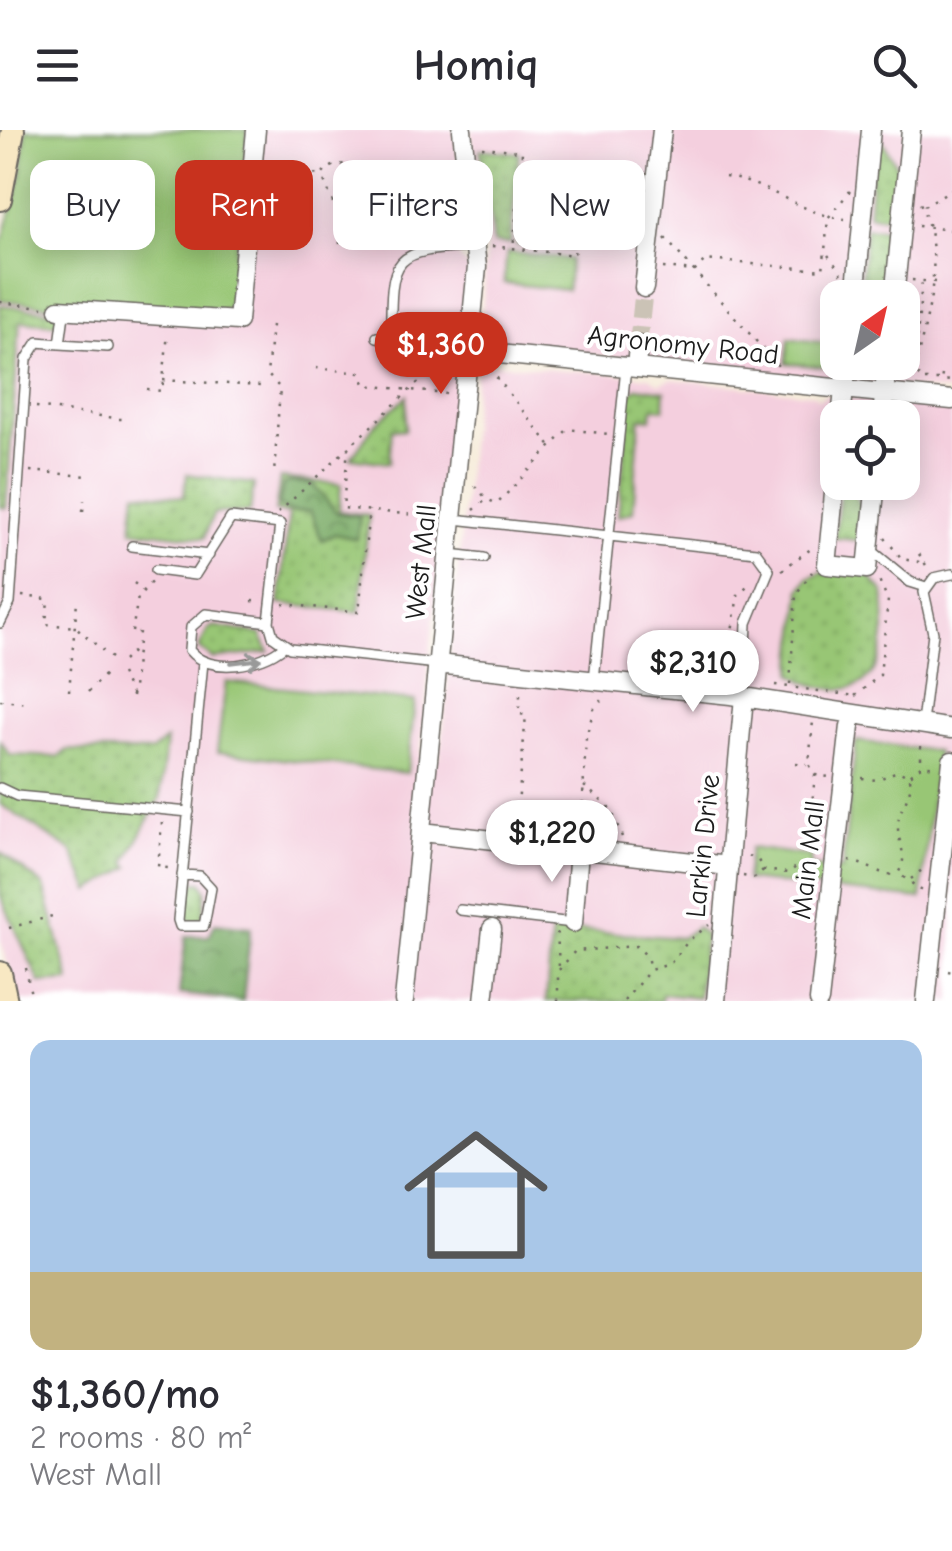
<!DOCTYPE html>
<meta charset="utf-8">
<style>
body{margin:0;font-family:"Comic Neue",sans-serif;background:#f2f2f3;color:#2b2b33;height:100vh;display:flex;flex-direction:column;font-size:38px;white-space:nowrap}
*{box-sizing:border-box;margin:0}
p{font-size:32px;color:#7c7c81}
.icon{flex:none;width:55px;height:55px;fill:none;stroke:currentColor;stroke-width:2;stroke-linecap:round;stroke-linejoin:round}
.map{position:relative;height:871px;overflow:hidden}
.panel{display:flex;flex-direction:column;background:#fff;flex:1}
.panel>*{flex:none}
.guide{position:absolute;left:30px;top:30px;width:892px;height:90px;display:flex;gap:20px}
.needle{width:65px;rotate:34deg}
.buttons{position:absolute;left:820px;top:150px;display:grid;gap:20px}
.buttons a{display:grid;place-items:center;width:100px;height:100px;border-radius:20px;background:#fff;box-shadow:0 5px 25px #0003;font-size:50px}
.price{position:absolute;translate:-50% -85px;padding:0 22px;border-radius:35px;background:#fff;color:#222;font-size:32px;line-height:65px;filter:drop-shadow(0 2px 5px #0008)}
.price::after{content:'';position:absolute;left:50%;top:60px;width:30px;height:22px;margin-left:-15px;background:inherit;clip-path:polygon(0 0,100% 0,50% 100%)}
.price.on{background:#c8321e;color:#fff}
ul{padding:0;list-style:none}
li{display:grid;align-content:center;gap:20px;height:530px;padding:0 30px}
li span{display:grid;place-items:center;height:310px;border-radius:20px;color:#555}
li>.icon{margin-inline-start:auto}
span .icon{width:180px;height:180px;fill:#fffc;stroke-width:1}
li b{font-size:42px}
.tag{padding:0 35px;border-radius:20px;background:#fff;box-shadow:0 5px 25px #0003;font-size:35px;line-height:90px}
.tag.on{background:#c8321e;color:#fff}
header{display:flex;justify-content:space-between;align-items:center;height:130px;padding:0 30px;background:#fff;font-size:45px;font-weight:800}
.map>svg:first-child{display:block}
.built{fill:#f4cfde;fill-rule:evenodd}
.grass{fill:url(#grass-dots);stroke:#5a7148;stroke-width:2.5}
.forest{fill:url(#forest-crowns);stroke:#4b6441;stroke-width:2.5}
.green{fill:#98c675;stroke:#5a7148;stroke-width:2.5}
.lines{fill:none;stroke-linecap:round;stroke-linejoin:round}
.street-tunnel{stroke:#cbc3b6;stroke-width:18;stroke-dasharray:18 9;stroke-linecap:butt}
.lane-casing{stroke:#69655f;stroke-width:12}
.street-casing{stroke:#69655f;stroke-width:21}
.secondary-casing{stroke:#69655f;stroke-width:26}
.path{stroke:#69655f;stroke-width:2.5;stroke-dasharray:2.5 8;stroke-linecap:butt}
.lane{stroke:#fff;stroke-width:9}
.street{stroke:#fff;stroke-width:18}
.secondary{stroke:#f8e8c3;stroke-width:22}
.oneway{stroke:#999}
.labels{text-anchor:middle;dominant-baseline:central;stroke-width:8;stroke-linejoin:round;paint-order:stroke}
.street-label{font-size:28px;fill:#1c1c1c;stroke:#fff}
</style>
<header><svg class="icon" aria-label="menu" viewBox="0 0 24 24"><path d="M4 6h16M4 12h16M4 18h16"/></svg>Homiq<svg class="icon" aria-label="search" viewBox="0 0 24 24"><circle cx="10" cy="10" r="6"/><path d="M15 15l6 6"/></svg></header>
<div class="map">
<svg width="952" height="871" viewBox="0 0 952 871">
<defs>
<pattern id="grass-dots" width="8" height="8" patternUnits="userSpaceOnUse" patternTransform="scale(2.5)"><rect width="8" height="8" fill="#98c675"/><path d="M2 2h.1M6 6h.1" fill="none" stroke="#82aa65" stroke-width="1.8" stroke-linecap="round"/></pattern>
<pattern id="forest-crowns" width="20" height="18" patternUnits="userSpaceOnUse" patternTransform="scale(2.5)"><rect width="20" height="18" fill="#7aab66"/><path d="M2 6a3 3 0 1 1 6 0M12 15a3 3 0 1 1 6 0" fill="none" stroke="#638a53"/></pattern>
</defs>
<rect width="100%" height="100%" fill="#fff"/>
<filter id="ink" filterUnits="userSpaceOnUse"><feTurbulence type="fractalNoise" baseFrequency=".01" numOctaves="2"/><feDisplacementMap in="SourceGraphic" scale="20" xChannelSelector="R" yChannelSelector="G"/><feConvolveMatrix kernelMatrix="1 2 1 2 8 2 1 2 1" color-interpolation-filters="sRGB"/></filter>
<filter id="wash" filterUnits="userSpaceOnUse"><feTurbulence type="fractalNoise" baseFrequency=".0048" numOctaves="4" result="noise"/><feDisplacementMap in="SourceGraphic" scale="40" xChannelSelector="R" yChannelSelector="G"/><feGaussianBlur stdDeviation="2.25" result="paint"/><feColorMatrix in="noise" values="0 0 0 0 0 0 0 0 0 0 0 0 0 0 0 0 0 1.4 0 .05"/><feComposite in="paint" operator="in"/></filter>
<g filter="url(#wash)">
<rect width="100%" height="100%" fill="#f7eddc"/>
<path class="built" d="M 26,0 L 454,0 L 467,95 L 457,111 L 459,128 L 469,140 L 418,644 L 441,626 L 438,617 L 442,616 L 476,242 L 484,233 L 649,247 L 660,254 L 670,249 L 812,264 L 819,269 L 827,265 L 952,278 L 952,871 L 19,871 L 0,808 L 0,118 L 21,48 ZM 838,288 L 902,288 L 902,352 L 838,352 Z
M 471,0 L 952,0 L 952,262 L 491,214 L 481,200 L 487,115 ZM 838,168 L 902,168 L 902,232 L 838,232 Z"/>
<path class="grass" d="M 881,8 L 900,42 L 896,88 L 868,85 L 874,16 Z
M 480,19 L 519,23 L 510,114 L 494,113 Z
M 524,43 L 579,48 L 572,120 L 516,115 Z
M 866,98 L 895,100 L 888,167 L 859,168 Z
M 0,175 L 60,182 L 57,194 L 20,191 L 6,378 L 0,377 Z
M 638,257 L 665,261 L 664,279 L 653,278 L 651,289 L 640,288 L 633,381 L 618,386 L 630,263 Z
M 407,266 L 405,300 L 392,299 L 389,333 L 351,328 L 374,295 Z
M 187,344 L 254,354 L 250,382 L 214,383 L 204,408 L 132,400 L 136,362 L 184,367 Z
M 280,348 L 341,354 L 339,381 L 369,385 L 359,482 L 279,474 L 289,384 L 275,382 Z
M 841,353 L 846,353 L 866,383 L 864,411 L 835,408 Z
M 828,439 L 865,442 L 884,462 C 887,500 887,562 836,559 C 820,558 805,554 793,543 L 801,459 L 808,448 Z
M 214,496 L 261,504 L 269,522 L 213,529 L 199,518 L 208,499 Z
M 166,610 L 160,668 L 126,732 L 130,737 L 90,761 L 72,721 L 0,674 L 0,611 L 10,625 L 59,627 L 67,620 L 151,622 Z
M 0,722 L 44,756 L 70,851 L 40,853 L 0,765 Z
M 193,752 L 202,752 L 206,760 L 203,788 L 193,793 L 186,787 L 188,756 Z
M 697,797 L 705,806 L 698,868 L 662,864 L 661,871 L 546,871 L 552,798 L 681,808 Z"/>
<path class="forest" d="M 291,352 L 312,354 L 337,383 L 360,386 L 357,409 L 335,404 L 322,410 L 310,381 L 292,382 L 279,376 L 283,354 Z
M 215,793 L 251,797 L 243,871 L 179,864 L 186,806 L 209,806 Z"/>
<path class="green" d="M 26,0 L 248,0 L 230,177 L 218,185 L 63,169 L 51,176 L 0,170 L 0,118 L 21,48 Z
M 507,122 L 570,129 L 567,160 L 504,153 Z
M 789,208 L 835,214 L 832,238 L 786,233 Z
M 226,552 L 415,571 L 407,643 L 217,622 Z
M 856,611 L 937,621 L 921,769 L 746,750 L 750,718 L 811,726 L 810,736 L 842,740 Z"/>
</g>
<g filter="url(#ink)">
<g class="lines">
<path class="street-tunnel" d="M 638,215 L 644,158"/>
<g class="lane-casing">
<path id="lane" d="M 377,207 L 403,211
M 391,209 C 390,123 393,121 474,117
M 60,214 L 108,217
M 454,389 L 756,422 L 769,440 L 747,493 L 744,567
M 132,416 L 209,425
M 871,420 L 910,452 L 926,457
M 450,424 L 484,428
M 156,440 L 195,445 L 231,388 L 280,394 L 269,492 L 273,506 L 290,518 L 437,534
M 269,492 L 206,484 L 191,497 L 189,520 C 210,546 262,535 284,516
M 0,493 L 10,473 L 27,229 L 38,212 L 60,214 L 65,177
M 594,550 L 626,237
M 922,593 L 933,503 L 924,462 L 934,448 L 952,444
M 0,658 L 17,666 L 189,682
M 182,745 L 200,746 L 211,758 L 204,796 L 180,796 L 178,790 L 203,532
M 460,780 L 573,793"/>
</g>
<g class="street-casing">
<path id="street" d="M 644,158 L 662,0
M 855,168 L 871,0
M 894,168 L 911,0
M 59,179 L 238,191 L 256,0
M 469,221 L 952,270
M 636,238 L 638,215
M 841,288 L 847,232
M 882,288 L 887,232
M 838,323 L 827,435 L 867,439 L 876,352
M 437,534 L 731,565 L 952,599
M 422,702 L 729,736
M 573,793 L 579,721
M 404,871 L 477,137 L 462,0
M 484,871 L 492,799
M 716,871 L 744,567
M 819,871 L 850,596
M 926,871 L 952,631"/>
</g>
<g class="secondary-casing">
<path id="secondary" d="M 0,69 L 13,0
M 0,843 L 6,871"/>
</g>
<path class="path" d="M 482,17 L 522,21 L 521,38
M 725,47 C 768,52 802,85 845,89
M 306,50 L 312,44 L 320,45
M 363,55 L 383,61
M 924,76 L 952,59
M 918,96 L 952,100
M 665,108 L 779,237
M 340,114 L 335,78 L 322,45 C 332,32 344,33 359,37 L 364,46 L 349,84 L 351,91 L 366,96 L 370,103
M 492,116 L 574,125 L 582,46 L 521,39 L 513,118
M 663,138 L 695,141 L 705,130 L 823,140 L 825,121
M 842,144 L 825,121 L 828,88 L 850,61
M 912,150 L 935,152
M 0,172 L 43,177
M 272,195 L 267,244 L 280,258 L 274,344
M 904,229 L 922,249
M 915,229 L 922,151
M 751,231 L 755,210
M 316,238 L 360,243 L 366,255 L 446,264
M 490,239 L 552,318
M 914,240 C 928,184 947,126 919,71
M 942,245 L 941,250 L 952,251
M 163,250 L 261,256
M 925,250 L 941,250
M 147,259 L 162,261 L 168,203
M 36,277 L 115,288
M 119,289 L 123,289
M 902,297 L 907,285
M 348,317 L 343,378 L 416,385
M 30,341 L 87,346
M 475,356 L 486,368
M 474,380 L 487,369 L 497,374 L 568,299 L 608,304
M 83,381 L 84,370
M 278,383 L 451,222
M 885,408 L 902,429 L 925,433
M 919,424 L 929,440
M 782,440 L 812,418
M 134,453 L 143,461
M 22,466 L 48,469 L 46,494 L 76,497 L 111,528
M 252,471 L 260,472
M 283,474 L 359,482 L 369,380
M 132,502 L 138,467 L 152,451
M 123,531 L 136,518
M 121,544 L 132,566
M 724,549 L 738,465 L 749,454
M 790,554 L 796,464 L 812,442
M 775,555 L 855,566
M 69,561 L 77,471
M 88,562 L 108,541
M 520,565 L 519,584 L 526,585 L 518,675 L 531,687 L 543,688
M 855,566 L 880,545 L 888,470 L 879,450
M 132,567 L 139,502
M 0,570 L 29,573
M 921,616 L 921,634
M 796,633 L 807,634
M 815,645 L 830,647
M 862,648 L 877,650 L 897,641 L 909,646 L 922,635 L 936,637
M 910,648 C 913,667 898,677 898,695 C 897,714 910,726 898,743 L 922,761
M 584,656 L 611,679 L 622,707
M 544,684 L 558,686 L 574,703
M 162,692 L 158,737 L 169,738
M 542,700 L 545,672
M 581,705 L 586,607 L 594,579 L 603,569
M 849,731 C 866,733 881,747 897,744
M 812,735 L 815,704 L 809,704 L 815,645 L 809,634 L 813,591
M 763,740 L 788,743 L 799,735 L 819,736
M 743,746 L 755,748 L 763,740 L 758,730 L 747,725
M 911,749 L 923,739
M 9,798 L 56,785
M 557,802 L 559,837
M 26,838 L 32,871
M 948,841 L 952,842
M 558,871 L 558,841 L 575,821 L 636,816 L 647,826 L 650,840
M 624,871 L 650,840 L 670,834 L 689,810 L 709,795"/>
<use href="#lane" class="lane"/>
<use href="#street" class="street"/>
<use href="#secondary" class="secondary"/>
</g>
<defs><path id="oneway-shaft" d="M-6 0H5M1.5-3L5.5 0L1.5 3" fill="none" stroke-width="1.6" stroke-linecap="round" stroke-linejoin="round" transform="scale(2.5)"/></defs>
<use class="oneway" href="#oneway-shaft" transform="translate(246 531) rotate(-7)"/>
</g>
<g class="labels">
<g class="street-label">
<text transform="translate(683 215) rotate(6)">Agronomy Road</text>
<text transform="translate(421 432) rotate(-84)">West Mall</text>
<text transform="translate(703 716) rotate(-84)">Larkin Drive</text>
<text transform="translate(808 730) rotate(-83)">Main Mall</text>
</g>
</g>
</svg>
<div class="buttons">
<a><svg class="needle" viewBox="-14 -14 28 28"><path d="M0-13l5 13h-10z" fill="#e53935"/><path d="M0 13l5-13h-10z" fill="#7c7c81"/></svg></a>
<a><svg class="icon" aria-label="locate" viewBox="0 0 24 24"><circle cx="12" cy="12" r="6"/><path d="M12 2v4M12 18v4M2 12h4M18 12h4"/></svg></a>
</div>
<b class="price on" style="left:441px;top:267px">$1,360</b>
<b class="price" style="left:693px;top:585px">$2,310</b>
<b class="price" style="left:552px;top:755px">$1,220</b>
<div class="guide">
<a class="tag">Buy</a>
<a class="tag on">Rent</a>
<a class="tag">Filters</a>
<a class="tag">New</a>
</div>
</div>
<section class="panel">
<ul>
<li><span style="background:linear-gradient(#a9c7e8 75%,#c2b280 0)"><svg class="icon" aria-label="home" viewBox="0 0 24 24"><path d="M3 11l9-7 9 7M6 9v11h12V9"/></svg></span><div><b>$1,360/mo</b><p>2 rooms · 80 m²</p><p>West Mall</p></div></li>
</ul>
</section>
